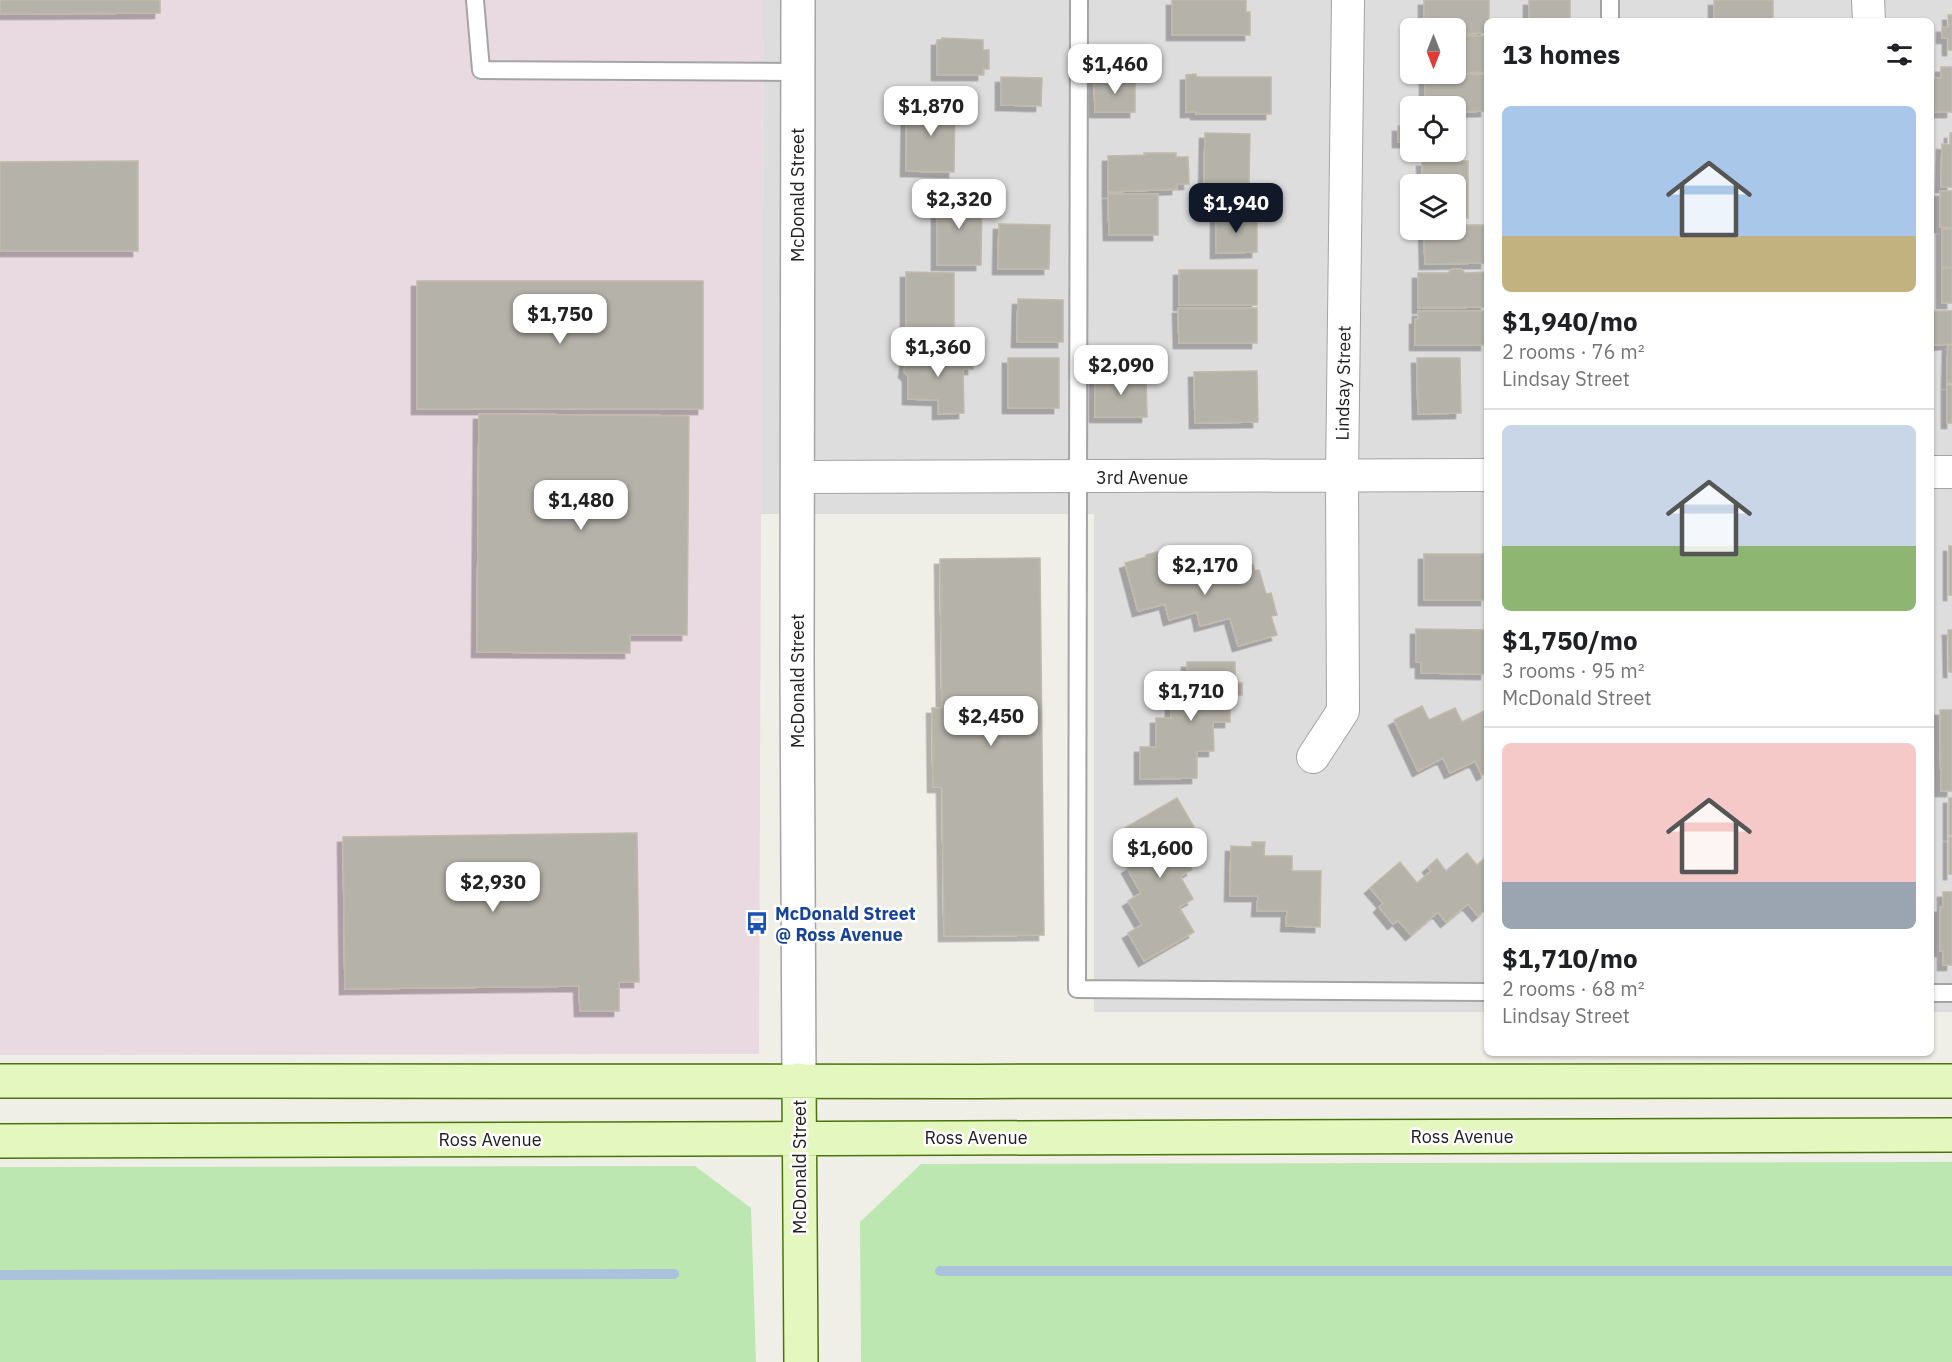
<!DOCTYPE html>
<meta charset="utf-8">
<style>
body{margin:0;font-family:"IBM Plex Sans",sans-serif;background:#f6f6f6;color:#202124;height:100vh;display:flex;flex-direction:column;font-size:22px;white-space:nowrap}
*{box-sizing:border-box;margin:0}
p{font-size:20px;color:#757577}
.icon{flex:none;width:33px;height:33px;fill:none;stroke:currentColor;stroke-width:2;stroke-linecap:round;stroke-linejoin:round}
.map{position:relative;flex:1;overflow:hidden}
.drawer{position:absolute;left:1484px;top:18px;width:450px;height:1038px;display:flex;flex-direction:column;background:#fff;border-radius:9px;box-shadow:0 2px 4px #0004}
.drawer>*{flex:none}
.needle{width:39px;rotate:180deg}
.fabs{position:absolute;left:1400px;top:18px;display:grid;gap:12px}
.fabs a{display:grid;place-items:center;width:66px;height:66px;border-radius:9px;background:#fff;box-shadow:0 2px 4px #0004;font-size:30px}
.price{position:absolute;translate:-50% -51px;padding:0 14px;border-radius:12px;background:#fff;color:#222;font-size:20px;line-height:39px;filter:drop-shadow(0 2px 3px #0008)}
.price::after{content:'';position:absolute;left:50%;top:36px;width:18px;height:14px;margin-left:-9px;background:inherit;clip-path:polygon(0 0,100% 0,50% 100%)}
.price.on{background:#111827;color:#fff}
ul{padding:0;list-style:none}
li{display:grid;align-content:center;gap:12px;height:318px;padding:0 18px}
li+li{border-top:2px solid #e0e0e0}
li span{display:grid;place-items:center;height:186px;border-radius:9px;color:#555}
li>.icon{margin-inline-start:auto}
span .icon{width:108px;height:108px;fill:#fffc;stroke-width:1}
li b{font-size:26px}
h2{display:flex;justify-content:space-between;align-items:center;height:72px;padding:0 18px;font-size:26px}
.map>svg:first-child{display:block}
.residential{fill:#dedddd;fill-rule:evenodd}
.industrial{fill:#e9d9e1}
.grass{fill:#bce7b0}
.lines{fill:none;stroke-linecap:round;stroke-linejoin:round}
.stream{stroke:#aac2db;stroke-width:10}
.building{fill:#b5b2a9;stroke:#c1baaa;stroke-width:1.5;filter:url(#shadow)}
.service-casing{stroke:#a4a4a4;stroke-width:20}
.minor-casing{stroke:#a4a4a4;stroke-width:34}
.tertiary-casing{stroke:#a4a4a4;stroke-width:36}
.secondary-casing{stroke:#4b730b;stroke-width:36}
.service{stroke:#fff;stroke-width:16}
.minor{stroke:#fff;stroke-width:32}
.tertiary{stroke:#fff;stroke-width:33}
.secondary{stroke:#e4f7be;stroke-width:33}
.labels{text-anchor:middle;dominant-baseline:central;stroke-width:5;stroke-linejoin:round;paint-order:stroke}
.street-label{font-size:18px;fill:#202020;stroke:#fff}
.transit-label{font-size:18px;font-weight:bold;fill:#164399;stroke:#fff;text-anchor:start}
</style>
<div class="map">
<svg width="1952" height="1362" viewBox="0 0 1952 1362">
<defs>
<filter id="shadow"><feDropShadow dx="-5.5" dy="5.5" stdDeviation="0" flood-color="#0004"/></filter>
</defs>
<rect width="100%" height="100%" fill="#f0efe7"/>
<path class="residential" d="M 763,0 L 1952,0 L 1952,1012 L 1930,1012 L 1930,21 L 1486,21 L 1486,1012 L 1094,1012 L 1094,514 L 761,514 ZM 1410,28 L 1455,28 L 1455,74 L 1410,74 ZM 1410,106 L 1455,106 L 1455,152 L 1410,152 ZM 1410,184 L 1455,184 L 1455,230 L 1410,230 Z"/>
<path class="industrial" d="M 0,0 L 763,0 L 759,1054 L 0,1055 Z"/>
<path class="grass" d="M 1952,1162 L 1952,1362 L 861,1362 L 860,1222 L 921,1164 Z
M 695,1166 L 751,1208 L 756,1362 L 0,1362 L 0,1167 Z"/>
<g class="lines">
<path class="stream" d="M 940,1271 L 1952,1271
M 0,1275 L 674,1274"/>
</g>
<path class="building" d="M 0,0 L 160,0 L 160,13 L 0,14 Z
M 1172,0 L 1246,0 L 1246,12 L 1250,12 L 1250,35 L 1172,35 Z
M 1424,0 L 1489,0 L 1489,21 L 1486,21 L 1486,33 L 1455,34 L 1455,28 L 1428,28 L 1428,20 L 1424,20 Z
M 1529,0 L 1570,0 L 1570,21 L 1529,21 Z
M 1714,0 L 1773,0 L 1773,21 L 1714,21 Z
M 1948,15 L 1952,15 L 1952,50 L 1948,50 L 1948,38 L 1942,38 L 1942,27 L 1949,27 Z
M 1455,36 L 1486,36 L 1486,72 L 1455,73 Z
M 942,38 L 983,40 L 983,50 L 989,50 L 989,69 L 983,69 L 983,75 L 937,75 L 937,40 L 942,40 Z
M 1941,67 L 1952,67 L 1952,112 L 1930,112 L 1930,78 L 1941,78 Z
M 1196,74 L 1196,77 L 1271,77 L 1271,114 L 1196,114 L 1196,112 L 1186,112 L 1186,75 Z
M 1486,74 L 1486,111 L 1455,112 L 1455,106 L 1428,106 L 1428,100 L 1425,100 L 1425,75 Z
M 1001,77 L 1042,78 L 1041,106 L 1001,105 Z
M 1135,77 L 1135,112 L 1095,112 L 1094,78 Z
M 907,102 L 955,102 L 954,172 L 906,171 Z
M 1407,116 L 1410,116 L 1410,152 L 1455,152 L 1455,124 L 1461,124 L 1461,152 L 1409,152 L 1409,142 L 1398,142 L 1398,126 L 1407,126 Z
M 1205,133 L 1250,134 L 1249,187 L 1204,187 Z
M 1950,133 L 1952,133 L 1952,187 L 1941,187 L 1942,144 L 1950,145 Z
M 1144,153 L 1176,153 L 1176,157 L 1188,157 L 1189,184 L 1177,184 L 1177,189 L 1108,192 L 1108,156 L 1145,155 Z
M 138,161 L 138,251 L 0,251 L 0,162 Z
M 1422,161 L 1468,161 L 1468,218 L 1455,218 L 1455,184 L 1423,184 Z
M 1940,191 L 1952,191 L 1952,228 L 1940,227 Z
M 1108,194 L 1158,194 L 1158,235 L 1109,235 Z
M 937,196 L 982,196 L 981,265 L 937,265 Z
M 1216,215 L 1257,215 L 1257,252 L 1216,253 Z
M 999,224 L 1050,225 L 1049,269 L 998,269 Z
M 1455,225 L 1486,225 L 1486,263 L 1425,264 L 1424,230 L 1455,230 Z
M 1942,229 L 1952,229 L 1952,267 L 1942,267 Z
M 1942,268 L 1952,268 L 1952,303 L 1942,303 Z
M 1452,269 L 1461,269 L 1465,273 L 1486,272 L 1486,307 L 1418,308 L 1418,273 L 1448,273 Z
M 1179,270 L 1257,270 L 1257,305 L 1179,305 Z
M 906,272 L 954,273 L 954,346 L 906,345 Z
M 417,281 L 703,281 L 703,409 L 417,409 Z
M 1018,299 L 1063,300 L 1063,342 L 1017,342 Z
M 1178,308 L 1257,308 L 1257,343 L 1179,343 Z
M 1418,311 L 1486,311 L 1486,345 L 1415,345 L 1415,319 L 1418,319 Z
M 1930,311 L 1952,311 L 1952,344 L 1930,345 Z
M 1948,345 L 1952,345 L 1952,383 L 1947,383 Z
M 962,350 L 962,353 L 973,352 L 973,369 L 963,369 L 964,413 L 938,414 L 938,400 L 908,399 L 908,376 L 904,372 L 907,351 Z
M 1008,358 L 1059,358 L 1059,408 L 1008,408 Z
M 1417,358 L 1460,358 L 1461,413 L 1418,414 Z
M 1257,371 L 1258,422 L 1195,423 L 1194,372 Z
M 1146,374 L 1147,417 L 1095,417 L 1095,375 Z
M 1947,385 L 1952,385 L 1952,423 L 1947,423 Z
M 479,414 L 689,416 L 687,635 L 630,635 L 630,653 L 477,652 Z
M 1949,546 L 1952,546 L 1952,595 L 1949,595 Z
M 1157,552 L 1160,566 L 1187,558 L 1191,574 L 1219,566 L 1223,579 L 1240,574 L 1239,569 L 1253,565 L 1255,571 L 1259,570 L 1266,594 L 1271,593 L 1277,615 L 1271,616 L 1277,635 L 1238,646 L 1230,618 L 1200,626 L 1197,612 L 1169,620 L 1165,604 L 1138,611 L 1125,563 L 1146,557 L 1146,555 Z
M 1424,554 L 1486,554 L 1486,600 L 1424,600 Z
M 1040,558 L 1044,935 L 944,936 L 942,787 L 933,787 L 932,708 L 942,708 L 940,559 Z
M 1416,629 L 1486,630 L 1486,674 L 1421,673 L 1421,662 L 1416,662 Z
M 1948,630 L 1952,630 L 1952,672 L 1949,672 Z
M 1187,662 L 1235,662 L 1235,683 L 1242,683 L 1242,695 L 1230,695 L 1230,722 L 1213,722 L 1214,751 L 1197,751 L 1197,778 L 1140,779 L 1140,747 L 1156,747 L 1156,718 L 1171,718 L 1171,690 L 1187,690 Z
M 1422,706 L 1429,720 L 1455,708 L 1462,722 L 1486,710 L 1486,773 L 1482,775 L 1475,761 L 1450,773 L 1443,758 L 1418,771 L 1394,720 Z
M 1940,710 L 1952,710 L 1952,791 L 1941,791 Z
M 1177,798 L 1197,832 L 1171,847 L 1180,862 L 1186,859 L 1192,870 L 1180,876 L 1193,899 L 1179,907 L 1194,932 L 1144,961 L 1128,933 L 1142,925 L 1128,901 L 1141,893 L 1127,868 L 1141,860 L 1123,829 Z
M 1949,798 L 1952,798 L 1952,835 L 1949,835 Z
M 637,833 L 639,982 L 619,982 L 619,1011 L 580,1011 L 579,986 L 345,989 L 343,837 Z
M 1949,837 L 1952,837 L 1952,874 L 1949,874 Z
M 1252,842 L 1265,842 L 1264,856 L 1292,856 L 1292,871 L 1321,871 L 1320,927 L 1286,926 L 1287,911 L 1257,911 L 1258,896 L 1230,896 L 1231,846 L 1252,847 Z
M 1467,853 L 1477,865 L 1486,857 L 1486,909 L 1478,916 L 1468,904 L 1446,922 L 1438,912 L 1411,935 L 1398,920 L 1393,924 L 1379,907 L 1383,903 L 1370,888 L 1400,862 L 1417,883 L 1431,871 L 1428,867 L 1437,859 L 1446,871 Z
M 1943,892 L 1952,892 L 1952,965 L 1943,965 L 1943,951 L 1940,951 L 1940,907 L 1943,907 Z"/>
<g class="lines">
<g class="service-casing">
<path id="service" d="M 475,0 L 481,70 L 797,72
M 1079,0 L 1077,989 L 1486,992
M 1610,0 L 1610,21
M 1930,993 L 1952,993"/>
</g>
<g class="minor-casing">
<path id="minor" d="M 1868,0 L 1869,21
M 1930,472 L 1952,472
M 797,477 L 1486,475
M 1313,757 L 1343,711 L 1342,476 L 1348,0"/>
</g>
<g class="tertiary-casing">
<path id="tertiary" d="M 798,0 L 797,662 L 799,1080"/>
</g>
<g class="secondary-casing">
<path id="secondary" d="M 799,1080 L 801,1362
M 0,1081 C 651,1080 1301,1083 1952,1081
M 0,1141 L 1952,1135"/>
</g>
<use href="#service" class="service"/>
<use href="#minor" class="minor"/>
<use href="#tertiary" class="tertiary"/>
<use href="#secondary" class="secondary"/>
</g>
<defs>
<g id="bus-bare" transform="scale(1.8)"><path d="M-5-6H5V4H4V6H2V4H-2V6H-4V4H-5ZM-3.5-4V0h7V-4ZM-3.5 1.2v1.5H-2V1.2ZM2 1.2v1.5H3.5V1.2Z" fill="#1a4fb4" stroke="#fff" stroke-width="2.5" paint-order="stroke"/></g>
</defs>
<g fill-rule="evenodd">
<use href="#bus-bare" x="757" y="923"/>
</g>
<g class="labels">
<g class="street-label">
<text transform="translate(797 195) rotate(-90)">McDonald Street</text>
<text transform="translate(1343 383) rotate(-89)">Lindsay Street</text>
<text x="1142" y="477">3rd Avenue</text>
<text transform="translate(797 681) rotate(-90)">McDonald Street</text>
<text x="1462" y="1136">Ross Avenue</text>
<text x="976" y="1137">Ross Avenue</text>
<text x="490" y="1139">Ross Avenue</text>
<text transform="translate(799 1167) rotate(-90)">McDonald Street</text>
</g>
<g class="transit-label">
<text x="775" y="913">McDonald Street<tspan x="775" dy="21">@ Ross Avenue</tspan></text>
</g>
</g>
</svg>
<div class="fabs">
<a><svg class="needle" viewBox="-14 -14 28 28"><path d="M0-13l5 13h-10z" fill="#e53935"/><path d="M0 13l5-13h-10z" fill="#757577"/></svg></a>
<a><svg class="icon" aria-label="locate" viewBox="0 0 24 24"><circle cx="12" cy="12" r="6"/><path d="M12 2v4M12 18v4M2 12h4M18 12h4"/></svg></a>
<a><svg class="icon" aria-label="layers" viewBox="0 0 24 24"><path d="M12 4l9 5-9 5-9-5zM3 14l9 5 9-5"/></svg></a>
</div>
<b class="price" style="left:1115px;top:95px">$1,460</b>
<b class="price" style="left:931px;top:137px">$1,870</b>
<b class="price" style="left:959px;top:230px">$2,320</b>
<b class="price on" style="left:1236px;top:234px">$1,940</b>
<b class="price" style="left:560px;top:345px">$1,750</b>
<b class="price" style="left:938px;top:378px">$1,360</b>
<b class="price" style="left:1121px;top:396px">$2,090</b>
<b class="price" style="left:581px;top:531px">$1,480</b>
<b class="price" style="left:1205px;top:596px">$2,170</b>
<b class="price" style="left:1191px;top:722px">$1,710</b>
<b class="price" style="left:991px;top:747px">$2,450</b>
<b class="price" style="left:1160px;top:879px">$1,600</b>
<b class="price" style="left:493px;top:913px">$2,930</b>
<section class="drawer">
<h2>13 homes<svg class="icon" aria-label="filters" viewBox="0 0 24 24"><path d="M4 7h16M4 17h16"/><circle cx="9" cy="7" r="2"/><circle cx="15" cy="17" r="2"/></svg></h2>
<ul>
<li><span style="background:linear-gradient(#a9c7e8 70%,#c2b280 0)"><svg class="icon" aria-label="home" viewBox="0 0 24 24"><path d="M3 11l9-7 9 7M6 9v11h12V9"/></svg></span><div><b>$1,940/mo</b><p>2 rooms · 76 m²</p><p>Lindsay Street</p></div></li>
<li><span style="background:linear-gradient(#c9d6e8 65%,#8fb573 0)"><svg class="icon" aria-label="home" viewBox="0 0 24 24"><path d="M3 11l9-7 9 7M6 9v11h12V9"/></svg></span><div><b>$1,750/mo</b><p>3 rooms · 95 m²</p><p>McDonald Street</p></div></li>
<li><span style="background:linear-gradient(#f6c9c9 75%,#9aa5b1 0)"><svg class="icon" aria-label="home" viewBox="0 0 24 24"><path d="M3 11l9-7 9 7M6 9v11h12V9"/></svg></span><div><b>$1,710/mo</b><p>2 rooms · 68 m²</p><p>Lindsay Street</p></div></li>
</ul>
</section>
</div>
